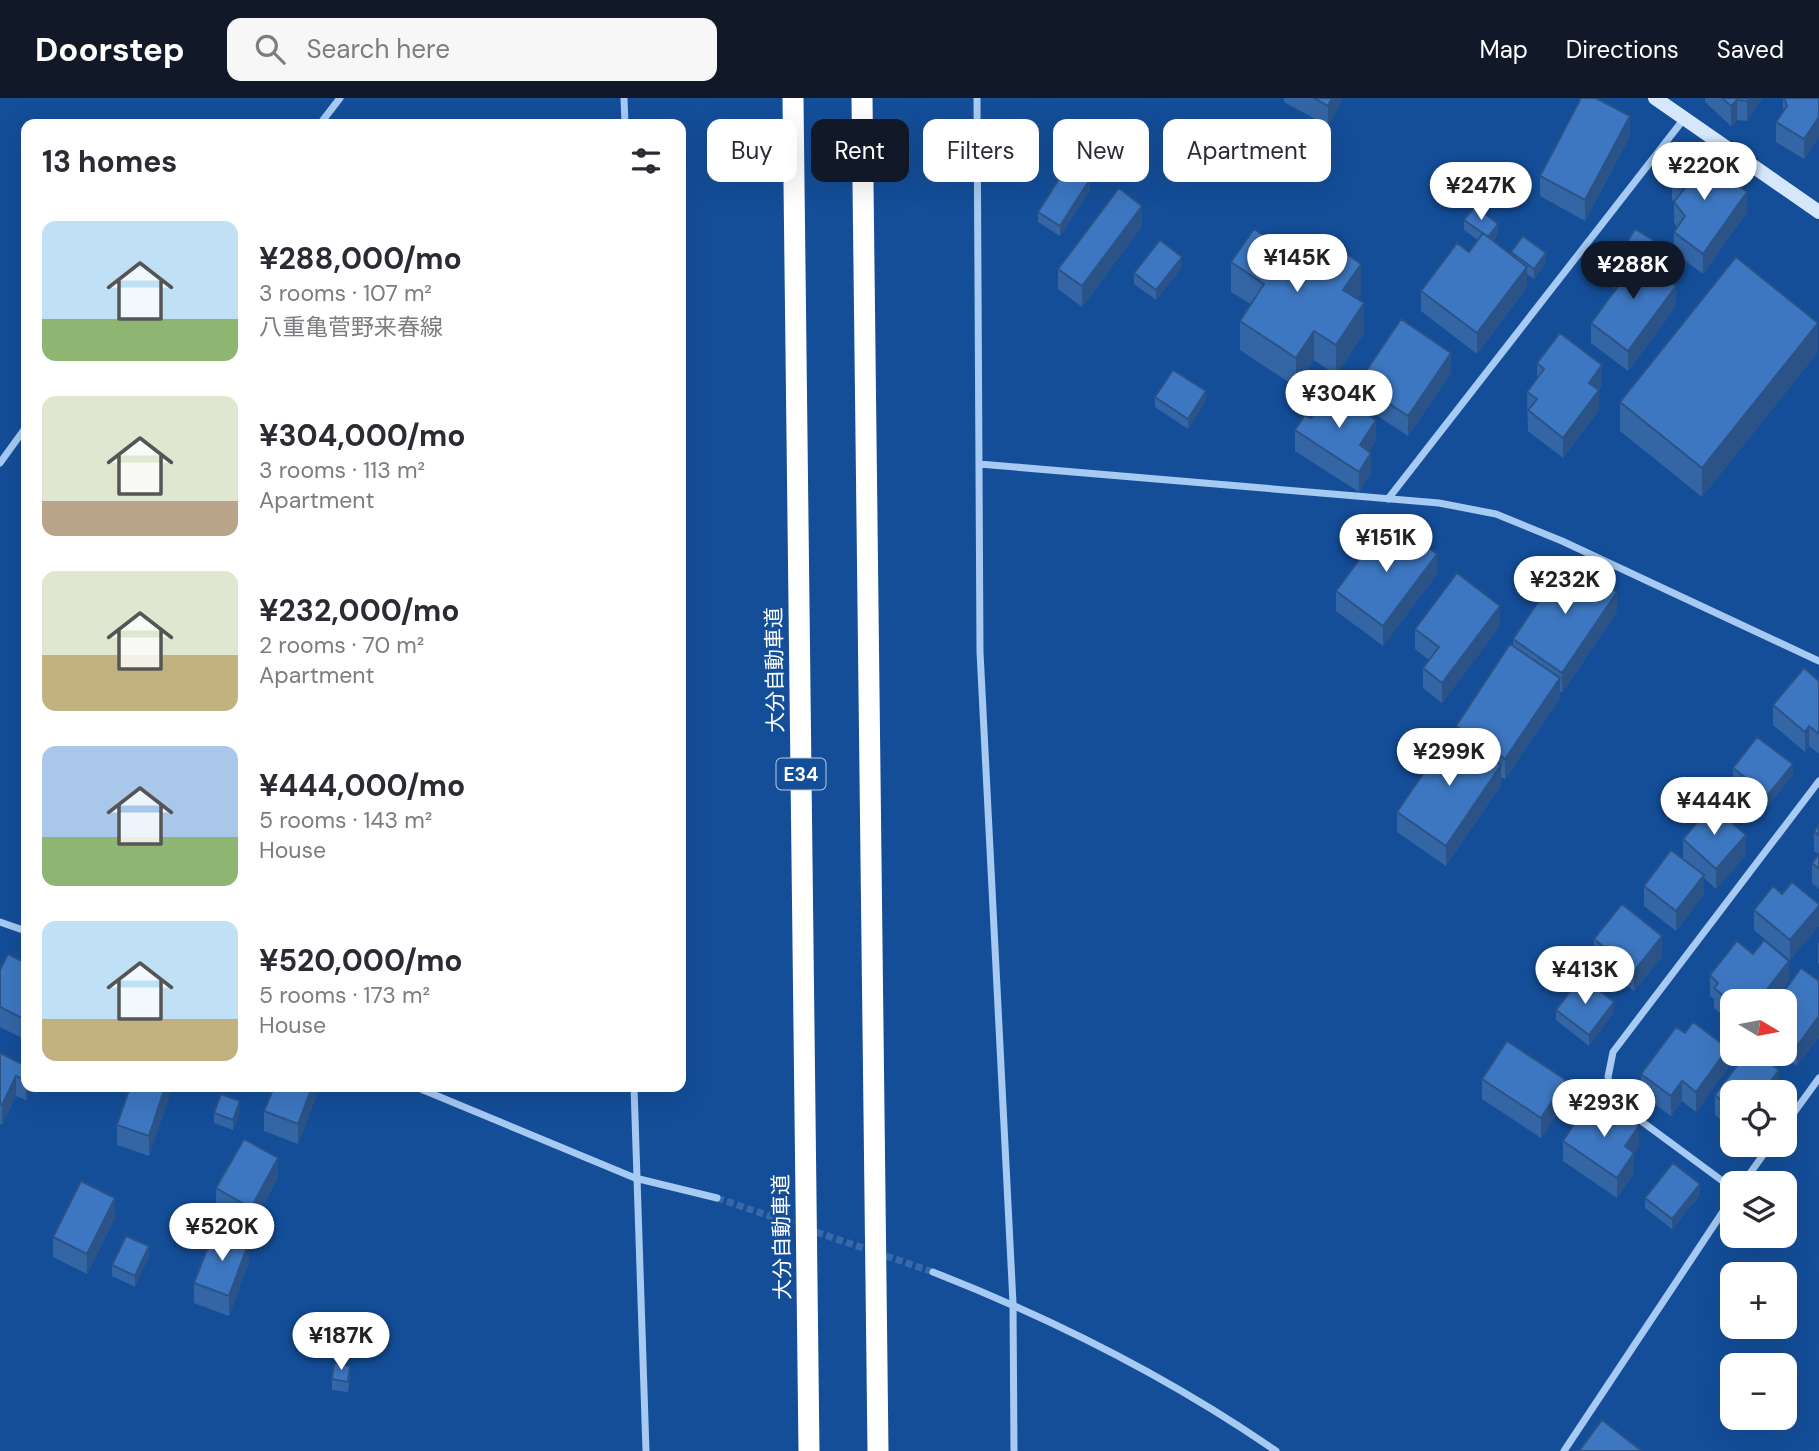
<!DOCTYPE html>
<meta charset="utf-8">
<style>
body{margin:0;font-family:"DM Sans","Noto Sans JP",sans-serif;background:#f7f7f7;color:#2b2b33;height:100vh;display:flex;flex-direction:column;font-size:26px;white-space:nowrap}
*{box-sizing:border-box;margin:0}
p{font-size:23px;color:#7c7c81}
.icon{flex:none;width:38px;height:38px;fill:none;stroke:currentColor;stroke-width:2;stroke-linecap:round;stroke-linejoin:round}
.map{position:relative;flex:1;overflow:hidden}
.panel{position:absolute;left:21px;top:21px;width:665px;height:973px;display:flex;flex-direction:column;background:#fff;border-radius:14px;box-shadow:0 7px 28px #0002}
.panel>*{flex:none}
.guide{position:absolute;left:707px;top:21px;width:665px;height:63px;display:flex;gap:14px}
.needle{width:46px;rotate:100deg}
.buttons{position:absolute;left:1720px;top:891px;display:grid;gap:14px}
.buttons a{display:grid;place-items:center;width:77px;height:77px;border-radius:14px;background:#fff;box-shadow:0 7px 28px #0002;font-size:35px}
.price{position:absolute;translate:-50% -60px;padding:0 16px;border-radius:24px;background:#fff;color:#222;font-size:23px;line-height:46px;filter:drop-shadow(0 2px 4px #0008)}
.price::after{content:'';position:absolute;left:50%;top:42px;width:21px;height:16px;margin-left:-10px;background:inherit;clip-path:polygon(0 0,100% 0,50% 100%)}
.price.on{background:#111827;color:#fff}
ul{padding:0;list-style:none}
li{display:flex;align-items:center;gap:21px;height:175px;padding:0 21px}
li span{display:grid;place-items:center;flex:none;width:196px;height:140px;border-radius:14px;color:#555}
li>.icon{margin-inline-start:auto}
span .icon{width:84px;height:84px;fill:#fffc;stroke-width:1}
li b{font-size:30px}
h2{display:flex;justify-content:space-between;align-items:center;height:84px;padding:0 21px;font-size:30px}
.pill{padding:0 24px;border-radius:14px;background:#fff;box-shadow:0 7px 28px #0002;font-size:24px;line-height:63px}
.pill.on{background:#111827;color:#fff}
header{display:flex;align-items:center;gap:42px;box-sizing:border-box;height:98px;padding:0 35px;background:#111827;color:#fff}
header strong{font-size:33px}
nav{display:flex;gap:38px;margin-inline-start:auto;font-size:24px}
.search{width:490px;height:63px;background:#f7f7f7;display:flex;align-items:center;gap:18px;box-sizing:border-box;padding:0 24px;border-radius:14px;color:#7c7c81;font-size:26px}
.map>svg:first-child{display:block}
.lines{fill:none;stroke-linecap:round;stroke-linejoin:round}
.street-tunnel{stroke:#3769a8;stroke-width:7;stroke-dasharray:7 3.5;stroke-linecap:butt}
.street{stroke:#a7caf3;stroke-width:7}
.secondary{stroke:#d6e7fc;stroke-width:14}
.highway{stroke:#fff;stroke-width:21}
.wall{fill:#3466a6}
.shaded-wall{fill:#2b5387}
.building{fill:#3d77c1;stroke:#2b5387;stroke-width:2}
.labels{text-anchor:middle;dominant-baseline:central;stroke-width:6;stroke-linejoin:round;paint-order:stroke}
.shield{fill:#144e99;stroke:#b8cae0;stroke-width:2}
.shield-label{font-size:19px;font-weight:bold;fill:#fff}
.street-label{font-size:21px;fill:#fff;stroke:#144e99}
</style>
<header>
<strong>Doorstep</strong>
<div class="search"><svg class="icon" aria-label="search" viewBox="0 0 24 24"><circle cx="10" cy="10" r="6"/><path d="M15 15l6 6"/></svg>Search here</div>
<nav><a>Map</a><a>Directions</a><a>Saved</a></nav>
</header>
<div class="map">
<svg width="1819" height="1353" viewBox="0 0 1819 1353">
<rect width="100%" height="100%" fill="#144e99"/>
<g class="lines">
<path class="street-tunnel" d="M 717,1100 L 933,1174"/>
<path class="street" d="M 624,0 L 625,26
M 977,0 L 980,554 L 1013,1205 L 1014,1353
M 320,26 L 340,0
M 0,365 L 26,329
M 979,366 L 1439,405 L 1496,416 L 1562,443 L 1819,563
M 1388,401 L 1683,22
M 0,824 L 26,833
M 416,989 L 635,1080 L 717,1100
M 634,989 L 646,1353
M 1785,1027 L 1819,980
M 1743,1085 L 1771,1046
M 1732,1090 L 1614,1003 L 1608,979 L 1613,954 L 1819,683
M 933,1174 C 1053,1221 1170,1280 1276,1353
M 1564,1353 L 1732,1100"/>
<path class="secondary" d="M 1655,0 L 1819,114"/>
<path class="highway" d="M 793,0 L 809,1353
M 862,0 L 878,1353"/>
</g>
<path class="wall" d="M 1284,0 L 1343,0 L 1328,28 L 1284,4 Z
M 1705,0 L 1762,0 L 1747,23 L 1737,22 L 1731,28 L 1705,4 Z
M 1783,0 L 1819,0 L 1819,39 L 1804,61 L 1776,44 L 1776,24 L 1783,14 Z
M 1630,38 L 1585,123 L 1540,98 L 1540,78 Z
M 1672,82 L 1747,114 L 1703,176 L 1674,154 L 1674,134 L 1677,129 L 1674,125 L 1674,104 L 1672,102 Z
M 1090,92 L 1060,138 L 1038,124 L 1038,114 Z
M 1464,122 L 1498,136 L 1493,143 L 1511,157 L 1511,154 L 1546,165 L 1534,181 L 1527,176 L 1527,189 L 1477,256 L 1421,213 L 1421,193 L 1469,154 L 1478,142 L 1464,132 Z
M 1142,128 L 1082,209 L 1058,191 L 1058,171 Z
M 1626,146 L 1653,152 L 1648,167 L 1676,208 L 1628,273 L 1591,245 L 1591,225 L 1616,192 L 1614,190 L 1614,170 L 1626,154 Z
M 1231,164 L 1316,173 L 1361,195 L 1357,201 L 1364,235 L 1336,277 L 1314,262 L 1296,289 L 1240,252 L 1240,223 L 1251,206 L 1231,194 Z
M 1182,169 L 1156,202 L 1134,186 L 1134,175 Z
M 1818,254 L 1702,399 L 1620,333 L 1620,304 Z
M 1537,265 L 1602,287 L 1599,292 L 1599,312 L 1563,360 L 1528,333 L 1527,294 L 1537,280 Z
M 1451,275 L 1408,338 L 1358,305 L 1358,285 Z
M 1155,299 L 1206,303 L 1188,331 L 1155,309 Z
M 1311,320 L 1376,342 L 1369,353 L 1371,375 L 1359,394 L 1295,353 L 1295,332 Z
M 1437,476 L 1383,548 L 1336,513 L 1336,493 Z
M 1617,514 L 1562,595 L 1560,593 L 1560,600 L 1505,681 L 1501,679 L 1501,687 L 1446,768 L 1397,734 L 1397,714 L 1456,636 L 1456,628 L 1513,548 L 1513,541 Z
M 1500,528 L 1442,605 L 1423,590 L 1423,570 L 1429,562 L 1415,551 L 1415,531 Z
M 1819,583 L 1819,656 L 1809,648 L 1805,654 L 1773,627 L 1773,607 Z
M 1733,670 L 1793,676 L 1768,708 L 1733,680 Z
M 1819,727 L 1819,791 L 1812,785 L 1812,765 L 1819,756 L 1814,753 L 1814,733 Z
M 1683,741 L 1746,757 L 1716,791 L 1704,780 L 1704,797 L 1676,833 L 1644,808 L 1644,788 L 1683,761 Z
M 1782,796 L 1819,806 L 1819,828 L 1790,862 L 1754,832 L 1754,812 Z
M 1594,841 L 1662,859 L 1634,893 L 1594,861 Z
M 1819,844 L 1819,866 L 1818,865 L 1818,845 Z
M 1753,856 L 1789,883 L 1732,903 L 1732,925 L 1714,910 L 1714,901 L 1710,898 L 1710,877 Z
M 26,865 L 26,942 L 0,929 L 0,872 Z
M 1819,883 L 1819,939 L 1797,968 L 1781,956 L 1785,956 L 1785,903 Z
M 1556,912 L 1614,914 L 1589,948 L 1556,922 Z
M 0,955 L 26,968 L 31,989 L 26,1002 L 16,998 L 2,1027 L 0,1026 Z
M 1746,956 L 1758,956 L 1779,972 L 1779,992 L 1778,994 L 1732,994 L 1732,1031 L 1715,1017 L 1715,997 Z
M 1728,970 L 1696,1014 L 1682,1003 L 1671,1018 L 1641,996 L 1641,976 Z
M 1482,981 L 1566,1002 L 1541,1040 L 1482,1001 Z
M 169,989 L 169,999 L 149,1058 L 117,1047 L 117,1027 Z
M 316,989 L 316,999 L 298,1046 L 264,1033 L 264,1013 Z
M 240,1013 L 233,1032 L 214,1025 L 214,1015 Z
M 1588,1023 L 1639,1048 L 1634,1055 L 1634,1075 L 1617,1100 L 1563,1063 L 1563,1043 Z
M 278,1080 L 251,1130 L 216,1110 L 216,1090 Z
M 1700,1097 L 1672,1131 L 1645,1110 L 1645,1100 Z
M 115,1120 L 87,1176 L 53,1159 L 53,1139 Z
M 149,1158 L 135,1189 L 112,1178 L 112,1167 Z
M 249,1164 L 229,1218 L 194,1205 L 194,1185 Z
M 350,1278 L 348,1294 L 332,1292 L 332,1281 Z"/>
<path class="shaded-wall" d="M 1332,0 L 1343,0 L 1328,28 L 1328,8 Z
M 1749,0 L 1762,0 L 1747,23 L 1747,3 Z
M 1737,2 L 1737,22 L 1731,28 L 1731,8 Z
M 1630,18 L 1630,38 L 1585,123 L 1585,102 Z
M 1819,19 L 1819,39 L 1804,61 L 1804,41 Z
M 1090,81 L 1090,92 L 1060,138 L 1060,128 Z
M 1747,94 L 1747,114 L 1703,176 L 1703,156 Z
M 1142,108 L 1142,128 L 1082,209 L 1082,188 Z
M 1498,126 L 1498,136 L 1487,150 L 1487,140 Z
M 1653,142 L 1653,152 L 1648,169 L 1648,159 Z
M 1546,155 L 1546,165 L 1534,181 L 1534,171 Z
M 1182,159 L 1182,169 L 1156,202 L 1156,192 Z
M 1361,166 L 1361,195 L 1343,221 L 1343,192 Z
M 1527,169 L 1527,189 L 1477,256 L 1477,235 Z
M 1676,188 L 1676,208 L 1628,273 L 1628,253 Z
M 1364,205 L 1364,235 L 1336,277 L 1336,247 Z
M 1818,225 L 1818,254 L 1702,399 L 1702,370 Z
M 1314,233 L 1314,262 L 1296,289 L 1296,260 Z
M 1451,255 L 1451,275 L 1408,338 L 1408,318 Z
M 1602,267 L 1602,287 L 1589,305 L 1589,285 Z
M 1599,292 L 1599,312 L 1563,360 L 1563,340 Z
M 1206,293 L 1206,303 L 1188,331 L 1188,321 Z
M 1376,322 L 1376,342 L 1360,367 L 1360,347 Z
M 1371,355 L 1371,375 L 1359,394 L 1359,374 Z
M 1437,456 L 1437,476 L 1383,548 L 1383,528 Z
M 1617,494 L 1617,514 L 1562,595 L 1562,575 Z
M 1500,508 L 1500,528 L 1442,605 L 1442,585 Z
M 1560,580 L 1560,600 L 1505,681 L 1505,661 Z
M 1809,628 L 1809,648 L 1805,654 L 1805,634 Z
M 1793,666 L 1793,676 L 1768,708 L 1768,697 Z
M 1501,667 L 1501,687 L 1446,768 L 1446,748 Z
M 1746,737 L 1746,757 L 1716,791 L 1716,771 Z
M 1704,777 L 1704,797 L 1676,833 L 1676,813 Z
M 1819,808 L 1819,828 L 1790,862 L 1790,842 Z
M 1662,838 L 1662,859 L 1634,893 L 1634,873 Z
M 1789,863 L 1789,883 L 1773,903 L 1758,903 Z
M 1614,904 L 1614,914 L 1589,948 L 1589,937 Z
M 1819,918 L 1819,939 L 1797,968 L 1797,948 Z
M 1728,950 L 1728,970 L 1696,1014 L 1696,994 Z
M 1779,972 L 1779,992 L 1778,994 L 1763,994 Z
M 16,978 L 16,998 L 2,1027 L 2,1007 Z
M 26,981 L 26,989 L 31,989 L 31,990 L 26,1002 Z
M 1566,982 L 1566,1002 L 1541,1040 L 1541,1020 Z
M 1682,983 L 1682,1003 L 1671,1018 L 1671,998 Z
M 165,989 L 169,989 L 169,999 L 149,1058 L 149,1038 Z
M 312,989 L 316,989 L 316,999 L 298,1046 L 298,1026 Z
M 240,1003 L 240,1013 L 233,1032 L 233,1022 Z
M 1639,1028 L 1639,1048 L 1634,1055 L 1634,1075 L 1617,1100 L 1617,1080 L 1625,1048 Z
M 278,1060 L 278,1080 L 251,1130 L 251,1110 Z
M 1700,1086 L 1700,1097 L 1672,1131 L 1672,1121 Z
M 115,1100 L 115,1120 L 87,1176 L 87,1156 Z
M 249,1144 L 249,1164 L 229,1218 L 229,1198 Z
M 149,1148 L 149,1158 L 135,1189 L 135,1178 Z"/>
<path class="building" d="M 1314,0 L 1332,0 L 1328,8 Z
M 1581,0 L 1596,0 L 1630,18 L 1585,102 L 1540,78 Z
M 1722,0 L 1749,0 L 1747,3 L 1737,2 L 1731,8 Z
M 1784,0 L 1819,0 L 1819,19 L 1804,41 L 1776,24 L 1787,8 Z
M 1692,54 L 1747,94 L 1703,156 L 1674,134 L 1685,118 L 1674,104 L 1684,91 L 1672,82 Z
M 1068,67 L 1090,81 L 1060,128 L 1038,114 Z
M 1119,90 L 1142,108 L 1082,188 L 1058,171 Z
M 1475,108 L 1498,126 L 1488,139 L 1464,122 Z
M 1254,131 L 1316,173 L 1334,147 L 1361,166 L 1343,192 L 1364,205 L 1336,247 L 1314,233 L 1296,260 L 1240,223 L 1264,186 L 1231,164 Z
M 1635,131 L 1653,142 L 1648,159 L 1626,146 Z
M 1483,135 L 1527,169 L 1477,235 L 1421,193 L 1457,145 L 1469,154 Z
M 1523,138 L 1546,155 L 1534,171 L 1511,154 Z
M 1160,142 L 1182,159 L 1156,192 L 1134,175 Z
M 1628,152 L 1676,188 L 1628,253 L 1591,225 L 1625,179 L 1614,170 Z
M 1736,159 L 1818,225 L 1702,370 L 1620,304 Z
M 1401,221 L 1451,255 L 1408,318 L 1358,285 Z
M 1560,235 L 1602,267 L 1589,285 L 1599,292 L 1563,340 L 1528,312 L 1537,301 L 1527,294 L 1544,271 L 1537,265 Z
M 1173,272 L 1206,293 L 1188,321 L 1155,299 Z
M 1330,292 L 1376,322 L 1360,347 L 1371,355 L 1359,374 L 1295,332 L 1305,317 L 1311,320 Z
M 1401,429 L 1437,456 L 1383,528 L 1336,493 L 1381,432 L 1396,436 Z
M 1568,460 L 1617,494 L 1562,575 L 1513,541 Z
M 1457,475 L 1500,508 L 1442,585 L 1423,570 L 1439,549 L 1415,531 Z
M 1510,546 L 1560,580 L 1505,661 L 1456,628 Z
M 1804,570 L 1819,583 L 1819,636 L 1809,628 L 1805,634 L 1773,607 Z
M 1452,633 L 1501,667 L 1446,748 L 1397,714 Z
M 1757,639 L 1793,666 L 1768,697 L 1733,670 Z
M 1712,707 L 1746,737 L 1716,771 L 1683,741 Z
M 1819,727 L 1819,737 L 1814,733 Z
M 1671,752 L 1704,777 L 1676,813 L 1644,788 Z
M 1819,756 L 1819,771 L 1812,765 Z
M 1792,784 L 1819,806 L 1819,808 L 1790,842 L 1754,812 L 1773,788 L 1782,796 Z
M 1622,806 L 1662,838 L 1634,873 L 1594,841 Z
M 1764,842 L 1789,863 L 1758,903 L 1732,903 L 1732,905 L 1714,890 L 1718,885 L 1710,877 L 1737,843 L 1753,856 Z
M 8,856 L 26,865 L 26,922 L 0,909 L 0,872 Z
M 1801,870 L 1819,883 L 1819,918 L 1797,948 L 1785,939 L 1785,903 L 1777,903 Z
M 1582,878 L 1614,904 L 1589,937 L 1556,912 Z
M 1693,924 L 1728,950 L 1696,994 L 1682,983 L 1671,998 L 1641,976 L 1676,929 L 1685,935 Z
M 1507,943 L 1566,982 L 1541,1020 L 1482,981 Z
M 0,955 L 26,968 L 26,982 L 16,978 L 2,1007 L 0,1006 Z
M 1746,956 L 1758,956 L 1779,972 L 1763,994 L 1732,994 L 1732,1011 L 1715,997 Z
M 130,989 L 165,989 L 149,1038 L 117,1027 Z
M 274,989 L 312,989 L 298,1026 L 264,1013 Z
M 221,996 L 240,1003 L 233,1022 L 214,1015 Z
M 1602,1003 L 1639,1028 L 1625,1048 L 1634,1055 L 1617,1080 L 1563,1043 L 1580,1017 L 1588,1023 Z
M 244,1041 L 278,1060 L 251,1110 L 216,1090 Z
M 1673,1065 L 1700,1086 L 1672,1121 L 1645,1100 Z
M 81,1083 L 115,1100 L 87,1156 L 53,1139 Z
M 215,1131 L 249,1144 L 229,1198 L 194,1185 Z
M 126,1138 L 149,1148 L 135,1178 L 112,1167 Z
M 334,1265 L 350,1268 L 348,1284 L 332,1281 Z
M 1602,1322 L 1642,1353 L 1579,1353 Z"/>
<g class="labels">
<rect class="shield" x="776.5" y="660.5" width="49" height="31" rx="5"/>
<g class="shield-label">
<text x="801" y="676">E34</text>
</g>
<g class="street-label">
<text transform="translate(775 572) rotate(-91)">大分自動車道</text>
<text transform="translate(782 1139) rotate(-91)">大分自動車道</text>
</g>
</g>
</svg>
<div class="buttons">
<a><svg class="needle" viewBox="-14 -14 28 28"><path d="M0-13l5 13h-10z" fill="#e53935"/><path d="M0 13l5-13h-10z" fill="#7c7c81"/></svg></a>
<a><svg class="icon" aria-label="locate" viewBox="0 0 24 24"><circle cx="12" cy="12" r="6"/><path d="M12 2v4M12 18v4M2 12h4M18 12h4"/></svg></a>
<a><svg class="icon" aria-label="layers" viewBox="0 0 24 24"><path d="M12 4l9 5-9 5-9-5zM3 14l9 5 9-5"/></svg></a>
<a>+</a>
<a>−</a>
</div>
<b class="price" style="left:1704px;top:104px">¥220K</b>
<b class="price" style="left:1481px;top:124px">¥247K</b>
<b class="price" style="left:1297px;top:196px">¥145K</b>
<b class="price on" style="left:1633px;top:203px">¥288K</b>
<b class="price" style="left:1339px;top:332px">¥304K</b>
<b class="price" style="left:1386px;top:476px">¥151K</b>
<b class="price" style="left:1565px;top:518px">¥232K</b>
<b class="price" style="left:1449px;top:690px">¥299K</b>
<b class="price" style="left:1714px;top:739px">¥444K</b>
<b class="price" style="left:1585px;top:908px">¥413K</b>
<b class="price" style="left:1604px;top:1041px">¥293K</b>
<b class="price" style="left:222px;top:1165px">¥520K</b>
<b class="price" style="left:341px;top:1274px">¥187K</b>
<div class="guide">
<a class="pill">Buy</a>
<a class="pill on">Rent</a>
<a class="pill">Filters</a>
<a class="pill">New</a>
<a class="pill">Apartment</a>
</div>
<section class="panel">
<h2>13 homes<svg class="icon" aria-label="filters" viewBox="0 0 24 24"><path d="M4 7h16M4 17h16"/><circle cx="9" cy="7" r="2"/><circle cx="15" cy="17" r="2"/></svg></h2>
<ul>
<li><span style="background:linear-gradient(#bfe0f5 70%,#8fb573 0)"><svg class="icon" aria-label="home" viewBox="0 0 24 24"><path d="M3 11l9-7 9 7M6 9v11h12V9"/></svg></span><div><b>¥288,000/mo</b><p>3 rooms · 107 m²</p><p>八重亀菅野来春線</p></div></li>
<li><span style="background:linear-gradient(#dfe7d0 75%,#b9a48a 0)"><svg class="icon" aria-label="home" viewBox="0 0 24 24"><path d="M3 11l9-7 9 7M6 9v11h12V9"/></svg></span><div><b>¥304,000/mo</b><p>3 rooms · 113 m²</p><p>Apartment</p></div></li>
<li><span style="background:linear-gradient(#dfe7d0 60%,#c2b280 0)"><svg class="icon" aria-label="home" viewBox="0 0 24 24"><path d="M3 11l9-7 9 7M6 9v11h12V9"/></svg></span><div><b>¥232,000/mo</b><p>2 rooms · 70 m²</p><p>Apartment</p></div></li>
<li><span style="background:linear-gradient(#a9c7e8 65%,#8fb573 0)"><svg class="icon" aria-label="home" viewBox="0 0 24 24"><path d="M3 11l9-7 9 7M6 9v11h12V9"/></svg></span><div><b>¥444,000/mo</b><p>5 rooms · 143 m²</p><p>House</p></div></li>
<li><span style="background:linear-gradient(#bfe0f5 70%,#c2b280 0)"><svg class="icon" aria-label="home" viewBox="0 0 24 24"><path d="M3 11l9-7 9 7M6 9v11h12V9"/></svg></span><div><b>¥520,000/mo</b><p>5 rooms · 173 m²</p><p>House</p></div></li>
</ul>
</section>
</div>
